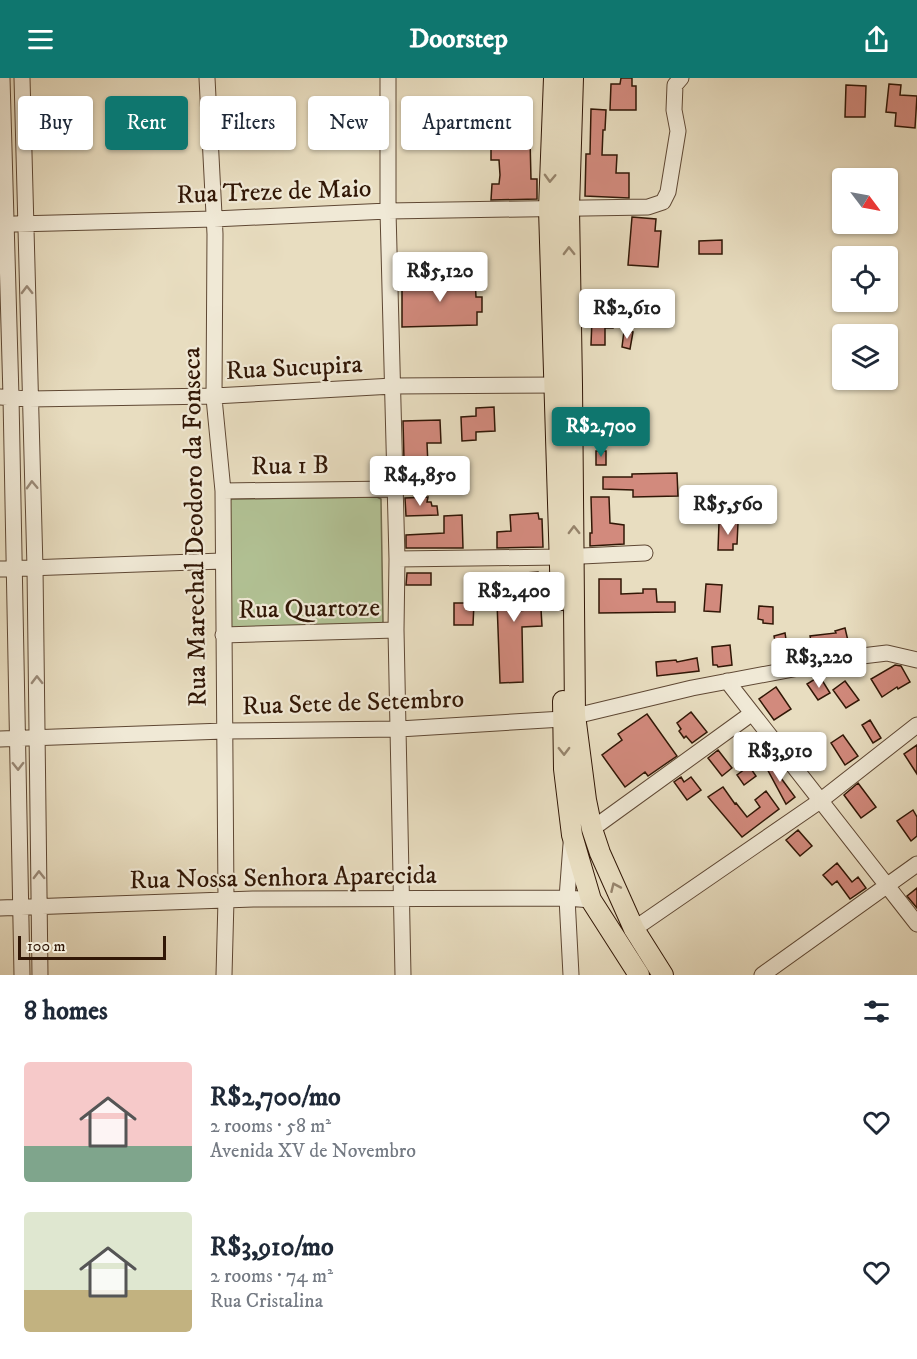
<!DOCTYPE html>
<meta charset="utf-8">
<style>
body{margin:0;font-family:"IM FELL DW Pica",serif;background:#f2f2f3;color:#1f2937;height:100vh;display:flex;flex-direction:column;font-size:22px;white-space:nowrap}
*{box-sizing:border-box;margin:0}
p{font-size:20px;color:#747a83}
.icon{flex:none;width:33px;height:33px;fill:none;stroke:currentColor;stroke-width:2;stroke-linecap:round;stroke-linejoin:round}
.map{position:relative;height:897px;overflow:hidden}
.side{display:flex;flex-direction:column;background:#fff;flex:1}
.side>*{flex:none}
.top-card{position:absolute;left:18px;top:18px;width:600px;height:54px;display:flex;gap:12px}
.needle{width:39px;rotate:122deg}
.buttons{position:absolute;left:832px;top:90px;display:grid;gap:12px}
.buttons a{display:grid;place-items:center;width:66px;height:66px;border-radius:6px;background:#fff;box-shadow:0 2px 4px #0004;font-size:30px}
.scale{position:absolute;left:18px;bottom:15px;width:148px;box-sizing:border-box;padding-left:6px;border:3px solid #311706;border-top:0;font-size:16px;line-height:21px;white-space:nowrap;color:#311706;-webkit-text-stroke:4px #f0e9d6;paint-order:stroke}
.price{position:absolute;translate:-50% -51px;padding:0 14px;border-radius:6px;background:#fff;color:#222;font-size:20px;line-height:39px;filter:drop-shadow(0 2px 3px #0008)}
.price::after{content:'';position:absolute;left:50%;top:36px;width:18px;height:14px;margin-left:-9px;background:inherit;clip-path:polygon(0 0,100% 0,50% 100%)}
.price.selected{background:#0f766e;color:#fff}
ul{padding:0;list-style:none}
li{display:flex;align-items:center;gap:18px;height:150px;padding:0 24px}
li span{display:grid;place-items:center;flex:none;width:168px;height:120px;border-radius:6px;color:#555}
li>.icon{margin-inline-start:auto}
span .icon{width:72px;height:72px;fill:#fffc;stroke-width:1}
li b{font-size:26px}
h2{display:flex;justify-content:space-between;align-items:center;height:72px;padding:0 24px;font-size:26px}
.tag{padding:0 21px;border-radius:6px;background:#fff;box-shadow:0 2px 4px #0004;font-size:21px;line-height:54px}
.tag.selected{background:#0f766e;color:#fff}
header{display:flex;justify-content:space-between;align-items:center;height:78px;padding:0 24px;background:#0f766e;color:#fff;font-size:27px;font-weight:700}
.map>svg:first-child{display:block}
.green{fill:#b2c295;stroke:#726c4e;stroke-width:1.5}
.building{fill:#d28a7d;stroke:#311706;stroke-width:1.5}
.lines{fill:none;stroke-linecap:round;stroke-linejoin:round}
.minor-casing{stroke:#5f4834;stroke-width:17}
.major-casing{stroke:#311706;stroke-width:22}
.minor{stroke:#f0e9d6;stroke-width:15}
.major{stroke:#e8ddc0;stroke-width:20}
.oneway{stroke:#96846c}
.oneway2{stroke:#9a8a78}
.labels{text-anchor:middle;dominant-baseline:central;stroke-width:4.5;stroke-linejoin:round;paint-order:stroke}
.street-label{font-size:26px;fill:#311706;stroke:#f0e9d6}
</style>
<header><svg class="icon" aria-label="menu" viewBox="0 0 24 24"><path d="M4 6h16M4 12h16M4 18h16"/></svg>Doorstep<svg class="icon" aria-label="share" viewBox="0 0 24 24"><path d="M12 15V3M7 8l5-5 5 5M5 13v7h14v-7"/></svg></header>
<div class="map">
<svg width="917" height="897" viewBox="0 0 917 897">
<rect width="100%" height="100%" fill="#e8ddc0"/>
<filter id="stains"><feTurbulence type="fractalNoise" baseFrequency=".00333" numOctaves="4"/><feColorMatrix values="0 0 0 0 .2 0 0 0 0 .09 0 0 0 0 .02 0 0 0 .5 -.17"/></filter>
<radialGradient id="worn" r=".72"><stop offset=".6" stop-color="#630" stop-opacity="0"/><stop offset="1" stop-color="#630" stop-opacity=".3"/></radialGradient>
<path class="green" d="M 377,419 L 381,421 L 383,544 L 378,549 L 231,550 L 229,423 L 232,421 Z"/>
<path class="building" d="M 621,0 L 632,0 L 632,8 L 636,8 L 636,32 L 610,32 L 611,6 L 620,6 Z
M 889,6 L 901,7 L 900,17 L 917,18 L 915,50 L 895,48 L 896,35 L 886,34 Z
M 846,7 L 866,8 L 865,39 L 845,39 Z
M 591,31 L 606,32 L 605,52 L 603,52 L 602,77 L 617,77 L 616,95 L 629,95 L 629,120 L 585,118 L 586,76 L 590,76 Z
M 530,61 L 531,101 L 537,101 L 537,121 L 491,122 L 492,106 L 499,106 L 500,97 L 499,82 L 491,82 L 491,62 Z
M 632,139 L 656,141 L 655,153 L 661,153 L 658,189 L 628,187 Z
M 722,162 L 722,176 L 699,176 L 699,163 Z
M 475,200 L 476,219 L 482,219 L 482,234 L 477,234 L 477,247 L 402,249 L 402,202 Z
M 592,241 L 613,241 L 613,250 L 605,250 L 605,267 L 591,267 Z
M 624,253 L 633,254 L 630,271 L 622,269 Z
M 494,329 L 495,353 L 476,354 L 476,362 L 462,363 L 461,339 L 476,338 L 476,330 Z
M 440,342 L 441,365 L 427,365 L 428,387 L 442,387 L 442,401 L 418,401 L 418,381 L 404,382 L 403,343 Z
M 596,373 L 606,373 L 606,387 L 596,387 Z
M 677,395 L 678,418 L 633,419 L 633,412 L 603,411 L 603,399 L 632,399 L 632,396 Z
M 428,419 L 427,424 L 431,424 L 432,428 L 437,428 L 438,437 L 406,438 L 405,420 Z
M 591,419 L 609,419 L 610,445 L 624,447 L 624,466 L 590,468 L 590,455 L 592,455 Z
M 538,435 L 539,441 L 542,441 L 543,469 L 497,470 L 497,454 L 511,453 L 510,437 Z
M 462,437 L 463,470 L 406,470 L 406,457 L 444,455 L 444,438 Z
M 719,444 L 738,445 L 737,466 L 733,466 L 733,472 L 718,472 Z
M 538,494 L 539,512 L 514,513 L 516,533 L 541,531 L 542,548 L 522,549 L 523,604 L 500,605 L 496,497 Z
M 407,495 L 431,495 L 431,507 L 406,507 Z
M 599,501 L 621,501 L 621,516 L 643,515 L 643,511 L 656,511 L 657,524 L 675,524 L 675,534 L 599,535 Z
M 706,506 L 722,507 L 720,534 L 704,533 Z
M 454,525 L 474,525 L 473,547 L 454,547 Z
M 759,528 L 773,529 L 773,546 L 763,545 L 763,542 L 758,541 Z
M 845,550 L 849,567 L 827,572 L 827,575 L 775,584 L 773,574 L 777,573 L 774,558 L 785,555 L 787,568 L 811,563 L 810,558 L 836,555 L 835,553 Z
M 730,567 L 732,587 L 718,589 L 717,587 L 713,587 L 712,569 Z
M 697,580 L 699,593 L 657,598 L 656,584 L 676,582 L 677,584 Z
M 895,587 L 901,588 L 910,604 L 898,611 L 897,609 L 882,619 L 871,601 Z
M 815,601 L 817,605 L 822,602 L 830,615 L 818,622 L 807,606 Z
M 845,603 L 859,622 L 846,630 L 833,612 Z
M 776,609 L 791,631 L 774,642 L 759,621 Z
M 691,634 L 707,654 L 692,665 L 686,658 L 684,660 L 679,653 L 681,651 L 677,645 Z
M 647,636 L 677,678 L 648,698 L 645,694 L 625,709 L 602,677 L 622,662 L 618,656 Z
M 870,642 L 881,660 L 873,665 L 862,647 Z
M 843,657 L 858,678 L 845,687 L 831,665 Z
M 803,665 L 811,677 L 802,683 L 793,672 Z
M 917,667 L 917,696 L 904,676 Z
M 718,672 L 732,690 L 722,698 L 708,680 Z
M 772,683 L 778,696 L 795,719 L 786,726 L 765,687 Z
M 749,688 L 756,698 L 744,707 L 737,697 Z
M 681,699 L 684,704 L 691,699 L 701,712 L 687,722 L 674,704 Z
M 858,705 L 876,729 L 861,740 L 844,717 Z
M 723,709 L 735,726 L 736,725 L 747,739 L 760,729 L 755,722 L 766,713 L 779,731 L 742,759 L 708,719 Z
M 913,732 L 917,739 L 917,758 L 911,763 L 897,743 Z
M 798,752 L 812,768 L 800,778 L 786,762 Z
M 837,785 L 852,804 L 858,799 L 866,810 L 850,821 L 837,803 L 832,807 L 823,797 Z
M 917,810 L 917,830 L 907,818 Z"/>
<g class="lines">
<g class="minor-casing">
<path id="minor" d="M 2,0 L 11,319 L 22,897
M 22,0 L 35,490 L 40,897
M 207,0 L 215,156 L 214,320 L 223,413 L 226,822 L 224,897
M 388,0 L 388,133 L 397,481 L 396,552 L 403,897
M 15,146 L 214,141 L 388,133 L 648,129 L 663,124 L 668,114 L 678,53 L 674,32 L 675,7 L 681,0
M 0,319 L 29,321 L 214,318 L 393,308 L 564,307
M 223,413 L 394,411
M 397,481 L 561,479 L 645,475
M 0,491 L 222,483
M 223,557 L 396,552
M 727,603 L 917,846
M 0,661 L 224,653 L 399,651 L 563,641 L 692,610 L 862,578 L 887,575 L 917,582
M 592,751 L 751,636
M 571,766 L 567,820 L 571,897
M 0,830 L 253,821 L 567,820 L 591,822
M 634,851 L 820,723 L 917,647
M 762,897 L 917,786"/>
</g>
<g class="major-casing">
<path id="major" d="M 554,0 L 549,131 L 561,522
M 573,0 L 569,130 L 572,307 L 575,637 L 586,722 L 592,751 L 600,775 L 634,851 L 663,897
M 563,623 L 564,691 L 572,757 L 591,822 L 639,897"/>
</g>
<use href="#minor" class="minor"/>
<use href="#major" class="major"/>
</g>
<defs><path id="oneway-chevron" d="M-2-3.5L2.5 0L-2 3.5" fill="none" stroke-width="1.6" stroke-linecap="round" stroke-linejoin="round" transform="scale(1.5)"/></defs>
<g class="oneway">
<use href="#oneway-chevron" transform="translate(550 100) rotate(92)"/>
<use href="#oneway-chevron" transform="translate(569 173) rotate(-91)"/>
<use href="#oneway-chevron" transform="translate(574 452) rotate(-91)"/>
<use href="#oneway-chevron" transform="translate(564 673) rotate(89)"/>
<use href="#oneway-chevron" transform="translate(615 809) rotate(-114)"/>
</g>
<g class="oneway2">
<use href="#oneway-chevron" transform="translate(27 212) rotate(-91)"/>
<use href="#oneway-chevron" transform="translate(32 407) rotate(-92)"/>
<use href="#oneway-chevron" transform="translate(37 602) rotate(-91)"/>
<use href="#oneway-chevron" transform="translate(18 688) rotate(89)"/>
<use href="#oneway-chevron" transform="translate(39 797) rotate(-91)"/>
</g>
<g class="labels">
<g class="street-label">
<text transform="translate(274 114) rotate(-2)">Rua Treze de Maio</text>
<text transform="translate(294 290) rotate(-3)">Rua Sucupira</text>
<text transform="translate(290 388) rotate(-1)">Rua 1 B</text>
<text transform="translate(195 449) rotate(-91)">Rua Marechal Deodoro da Fonseca</text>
<text transform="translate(309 531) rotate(-1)">Rua Quartoze</text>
<text transform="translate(353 625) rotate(-2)">Rua Sete de Setembro</text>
<text transform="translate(283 800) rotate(-1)">Rua Nossa Senhora Aparecida</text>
</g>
</g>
<rect width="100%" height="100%" filter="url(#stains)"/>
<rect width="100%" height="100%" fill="url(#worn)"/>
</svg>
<div class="buttons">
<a><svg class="needle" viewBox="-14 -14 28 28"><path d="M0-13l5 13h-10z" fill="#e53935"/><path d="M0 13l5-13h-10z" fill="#747a83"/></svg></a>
<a><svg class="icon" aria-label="locate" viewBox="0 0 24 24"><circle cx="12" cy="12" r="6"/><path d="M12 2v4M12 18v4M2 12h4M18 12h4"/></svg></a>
<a><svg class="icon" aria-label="layers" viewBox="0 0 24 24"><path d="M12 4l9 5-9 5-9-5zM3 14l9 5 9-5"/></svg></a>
</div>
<div class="scale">100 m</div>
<b class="price" style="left:440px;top:225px">R$5,120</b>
<b class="price" style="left:627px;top:262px">R$2,610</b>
<b class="price selected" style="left:601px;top:380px">R$2,700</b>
<b class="price" style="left:420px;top:429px">R$4,850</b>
<b class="price" style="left:728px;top:458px">R$5,560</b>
<b class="price" style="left:514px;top:545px">R$2,400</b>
<b class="price" style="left:819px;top:611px">R$3,220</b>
<b class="price" style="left:780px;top:705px">R$3,910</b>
<div class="top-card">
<a class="tag">Buy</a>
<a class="tag selected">Rent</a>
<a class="tag">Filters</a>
<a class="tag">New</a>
<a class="tag">Apartment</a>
</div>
</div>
<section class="side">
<h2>8 homes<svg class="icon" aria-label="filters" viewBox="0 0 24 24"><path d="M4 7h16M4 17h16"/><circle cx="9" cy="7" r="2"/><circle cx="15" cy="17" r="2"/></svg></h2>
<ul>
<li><span style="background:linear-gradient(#f6c9c9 70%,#7fa58c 0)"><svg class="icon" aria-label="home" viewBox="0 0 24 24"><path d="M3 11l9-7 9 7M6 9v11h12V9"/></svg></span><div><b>R$2,700/mo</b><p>2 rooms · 58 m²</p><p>Avenida XV de Novembro</p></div><svg class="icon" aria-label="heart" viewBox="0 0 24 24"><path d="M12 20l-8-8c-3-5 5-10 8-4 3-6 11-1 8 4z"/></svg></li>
<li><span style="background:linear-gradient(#dfe7d0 65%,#c2b280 0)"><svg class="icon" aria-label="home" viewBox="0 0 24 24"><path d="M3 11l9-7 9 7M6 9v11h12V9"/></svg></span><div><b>R$3,910/mo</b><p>2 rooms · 74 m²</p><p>Rua Cristalina</p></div><svg class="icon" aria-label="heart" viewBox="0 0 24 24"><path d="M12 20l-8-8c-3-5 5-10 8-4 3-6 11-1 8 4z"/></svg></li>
</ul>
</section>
